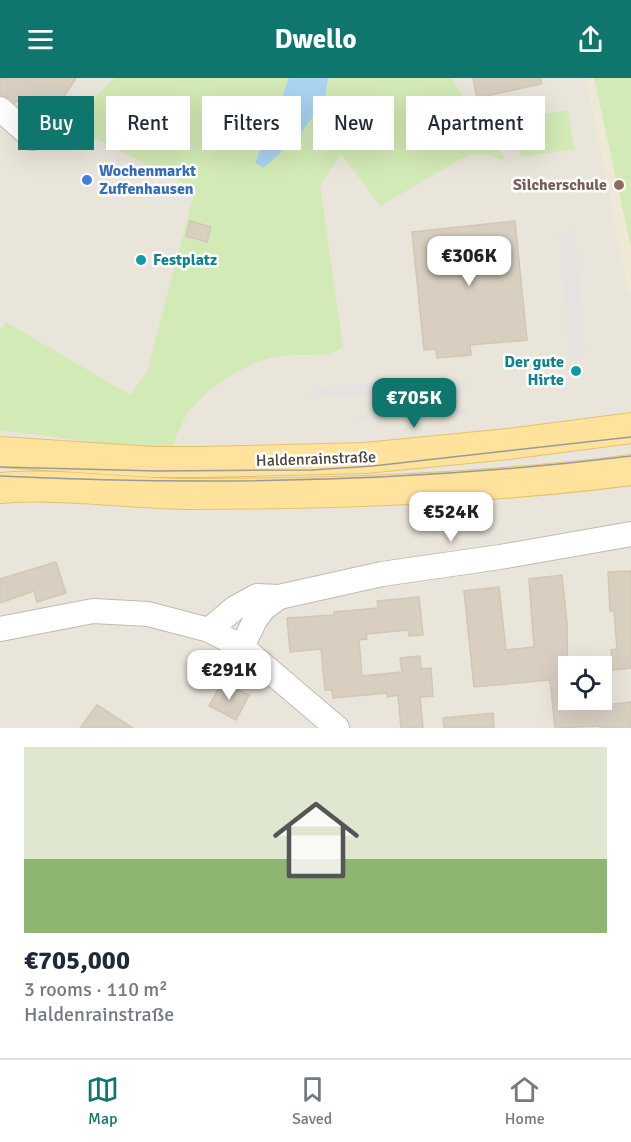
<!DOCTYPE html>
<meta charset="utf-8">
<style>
body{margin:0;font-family:Signika,sans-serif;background:#f6f6f7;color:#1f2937;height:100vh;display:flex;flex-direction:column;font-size:22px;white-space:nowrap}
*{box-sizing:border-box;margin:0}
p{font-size:20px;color:#747a83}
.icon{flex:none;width:33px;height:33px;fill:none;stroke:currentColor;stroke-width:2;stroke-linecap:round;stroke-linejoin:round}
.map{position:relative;height:650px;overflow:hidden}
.drawer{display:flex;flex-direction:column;background:#fff;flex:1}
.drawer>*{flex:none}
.hud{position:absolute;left:18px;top:18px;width:596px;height:54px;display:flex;gap:12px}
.fabs{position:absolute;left:558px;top:578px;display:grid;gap:12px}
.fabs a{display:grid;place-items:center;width:54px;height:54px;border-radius:0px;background:#fff;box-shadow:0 6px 24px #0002;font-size:30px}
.price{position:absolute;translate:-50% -51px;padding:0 14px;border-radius:12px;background:#fff;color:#222;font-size:20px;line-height:39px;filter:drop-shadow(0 2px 3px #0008)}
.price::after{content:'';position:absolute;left:50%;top:36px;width:18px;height:14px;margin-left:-9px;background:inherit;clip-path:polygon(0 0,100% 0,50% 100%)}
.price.current{background:#0f766e;color:#fff}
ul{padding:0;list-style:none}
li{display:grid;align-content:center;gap:12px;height:318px;padding:0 24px}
li span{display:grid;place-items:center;height:186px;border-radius:0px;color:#555}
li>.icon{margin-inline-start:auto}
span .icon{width:108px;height:108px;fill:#fffc;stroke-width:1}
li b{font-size:26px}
.pill{padding:0 21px;border-radius:0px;background:#fff;box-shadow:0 6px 24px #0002;font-size:21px;line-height:54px}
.pill.current{background:#0f766e;color:#fff}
header{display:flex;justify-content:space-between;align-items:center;height:78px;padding:0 24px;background:#0f766e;color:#fff;font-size:27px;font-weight:700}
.menu{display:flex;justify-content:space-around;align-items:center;height:84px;border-top:2px solid #e0e1e3;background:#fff;font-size:16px;color:#747a83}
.menu a{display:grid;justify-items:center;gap:3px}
.menu .current{color:#0f766e}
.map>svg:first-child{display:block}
.residential{fill:#eae5da;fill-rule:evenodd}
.education{fill:#efe8d6}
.green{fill:#d2eab5}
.parking{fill:#e5e3e0}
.water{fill:#a9d4f2}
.building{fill:#d8cfc1;stroke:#d3c7b4;stroke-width:1.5}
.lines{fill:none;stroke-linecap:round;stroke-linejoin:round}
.minor-casing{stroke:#c2bbae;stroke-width:26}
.major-casing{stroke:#e6c16a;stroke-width:32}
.minor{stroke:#fff;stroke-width:24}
.major{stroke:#ffe39c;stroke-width:30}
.tram{stroke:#9a9a9a;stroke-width:1.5}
.shop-dot{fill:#3f7fe0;stroke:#fff;stroke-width:2}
.education-dot{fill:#8d6e63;stroke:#fff;stroke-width:2}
.culture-dot{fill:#0f9aa8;stroke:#fff;stroke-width:2}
.labels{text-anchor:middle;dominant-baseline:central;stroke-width:5;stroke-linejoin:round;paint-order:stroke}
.shop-label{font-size:16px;font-weight:bold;fill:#366cbe;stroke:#fff;text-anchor:start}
.education-label{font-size:16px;font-weight:bold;fill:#785e54;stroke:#fff;text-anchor:end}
.culture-label{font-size:16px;font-weight:bold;fill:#0d838f;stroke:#fff;text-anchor:start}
.street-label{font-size:16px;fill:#4b4439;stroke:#fff}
</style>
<header><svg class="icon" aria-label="menu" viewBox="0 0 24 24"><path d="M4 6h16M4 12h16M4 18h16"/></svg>Dwello<svg class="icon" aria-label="share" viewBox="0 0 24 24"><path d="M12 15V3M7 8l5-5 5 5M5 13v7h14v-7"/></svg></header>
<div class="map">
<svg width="631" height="650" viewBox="0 0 631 650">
<rect width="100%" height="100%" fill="#f6f3ec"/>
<path class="residential" d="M 0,0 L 631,0 L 631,650 L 0,650 ZM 568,588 L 602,588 L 602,621 L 568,621 Z"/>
<path class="education" d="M 586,0 L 631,0 L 631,215 L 628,215 Z"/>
<path class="green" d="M 115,0 L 289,0 C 280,29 266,56 255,84 L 299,57 L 324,23 L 328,0 L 451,0 L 507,84 L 486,76 L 468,77 L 380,128 L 341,76 L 320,107 L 343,269 C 338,272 332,275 326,276 C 311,278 295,276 280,278 C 247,284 211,306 190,332 C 181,344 176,360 170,374 L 0,352 L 0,253 L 6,244 L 130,317 L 147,294 L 195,111 L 67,46 Z
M 594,0 L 631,0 L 631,169 Z
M 568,32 L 574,71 L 521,79 L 515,41 Z"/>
<path class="parking" d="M 575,153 L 585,275 L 569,276 L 559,154 Z
M 466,300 L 467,312 L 309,320 L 315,309 Z
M 468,330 L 469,336 L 358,343 L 355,337 Z"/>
<path class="water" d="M 289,0 L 328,0 L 325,23 L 299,57 L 264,90 L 255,85 C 266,56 279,29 289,0 Z"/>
<path class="building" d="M 0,0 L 76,0 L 49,42 L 16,23 L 15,25 L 9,20 L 0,17 Z
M 473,0 L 541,0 L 541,6 L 477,20 Z
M 190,143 L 211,149 L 207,164 L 186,158 Z
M 515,143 L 527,262 L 470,267 L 471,277 L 437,280 L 436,271 L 424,272 L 412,154 Z
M 56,484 L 66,515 L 37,524 L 34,513 L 0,525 L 0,501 Z
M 631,493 L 631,590 L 613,592 L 611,572 L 617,571 L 614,533 L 610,533 L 608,494 Z
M 562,497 L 567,545 L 568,624 L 583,622 L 584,629 L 631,624 L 631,650 L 600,650 L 600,648 L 555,650 L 550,602 L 474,609 L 464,513 L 499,509 L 506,572 L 534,569 L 529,501 Z
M 419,519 L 423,557 L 409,558 L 408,552 L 366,556 L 367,561 L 359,562 L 362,598 L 402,594 L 400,580 L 420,578 L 421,591 L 431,590 L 433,618 L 420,619 L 423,650 L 401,650 L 398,617 L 387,619 L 387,615 L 333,620 L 332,612 L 325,612 L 321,571 L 290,574 L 287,540 L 334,537 L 334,534 L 378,530 L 377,523 Z
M 222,604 L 249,617 L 236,642 L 209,628 Z
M 97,627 L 133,650 L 80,650 Z
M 493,635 L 494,650 L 444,650 L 443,640 Z"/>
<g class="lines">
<g class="minor-casing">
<path id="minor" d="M 0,31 L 33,60
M 0,551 L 93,533 L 148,536 L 209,552 L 242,569 L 337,650
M 209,552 L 235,530 L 257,518 L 279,519 L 382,496 L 500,479 L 631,456
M 242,569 L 255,542 L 263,531 L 279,519"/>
</g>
<g class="major-casing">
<path id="major" d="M 0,374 L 152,384 L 201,384 L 365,380 L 509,366 L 631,350
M 0,410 C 62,405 124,415 186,416 C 335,416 484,411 631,392"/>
</g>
<use href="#minor" class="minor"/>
<use href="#major" class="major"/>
<path class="tram" d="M 0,389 L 157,393 L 311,392 L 373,388 L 631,359
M 0,398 C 211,408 422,404 631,378"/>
</g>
<circle class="shop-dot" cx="87" cy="102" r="6"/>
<circle class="education-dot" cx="619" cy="107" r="6"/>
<g class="culture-dot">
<circle cx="141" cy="182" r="6"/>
<circle cx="576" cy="293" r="6"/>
</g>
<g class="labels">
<g class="shop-label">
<text x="99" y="93">Wochenmarkt<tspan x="99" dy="18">Zuffenhausen</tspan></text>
</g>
<g class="education-label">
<text x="607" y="107">Silcherschule</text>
</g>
<g class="culture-label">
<text x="153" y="182">Festplatz</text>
<text x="564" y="284" text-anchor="end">Der gute<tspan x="564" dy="18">Hirte</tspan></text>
</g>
<g class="street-label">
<text transform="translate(316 381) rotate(-2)">Haldenrainstraße</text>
</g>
</g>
</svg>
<div class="fabs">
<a><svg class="icon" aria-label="locate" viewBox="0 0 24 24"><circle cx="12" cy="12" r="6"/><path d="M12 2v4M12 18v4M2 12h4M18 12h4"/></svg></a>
</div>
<b class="price" style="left:469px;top:209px">€306K</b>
<b class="price current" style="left:414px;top:351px">€705K</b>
<b class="price" style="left:451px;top:465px">€524K</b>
<b class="price" style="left:229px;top:623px">€291K</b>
<div class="hud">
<a class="pill current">Buy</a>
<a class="pill">Rent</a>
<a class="pill">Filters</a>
<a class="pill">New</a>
<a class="pill">Apartment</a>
</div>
</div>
<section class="drawer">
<ul>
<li><span style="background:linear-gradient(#dfe7d0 60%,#8fb573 0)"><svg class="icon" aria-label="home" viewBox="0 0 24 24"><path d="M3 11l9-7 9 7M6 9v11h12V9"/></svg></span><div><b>€705,000</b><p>3 rooms · 110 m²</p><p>Haldenrainstraße</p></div></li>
</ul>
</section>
<nav class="menu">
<a class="current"><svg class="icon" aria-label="map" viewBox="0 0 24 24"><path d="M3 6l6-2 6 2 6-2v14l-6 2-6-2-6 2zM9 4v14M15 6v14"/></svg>Map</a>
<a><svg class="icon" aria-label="saved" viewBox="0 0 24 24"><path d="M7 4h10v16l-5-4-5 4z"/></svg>Saved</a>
<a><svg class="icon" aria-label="home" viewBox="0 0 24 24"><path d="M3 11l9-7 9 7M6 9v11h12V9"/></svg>Home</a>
</nav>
